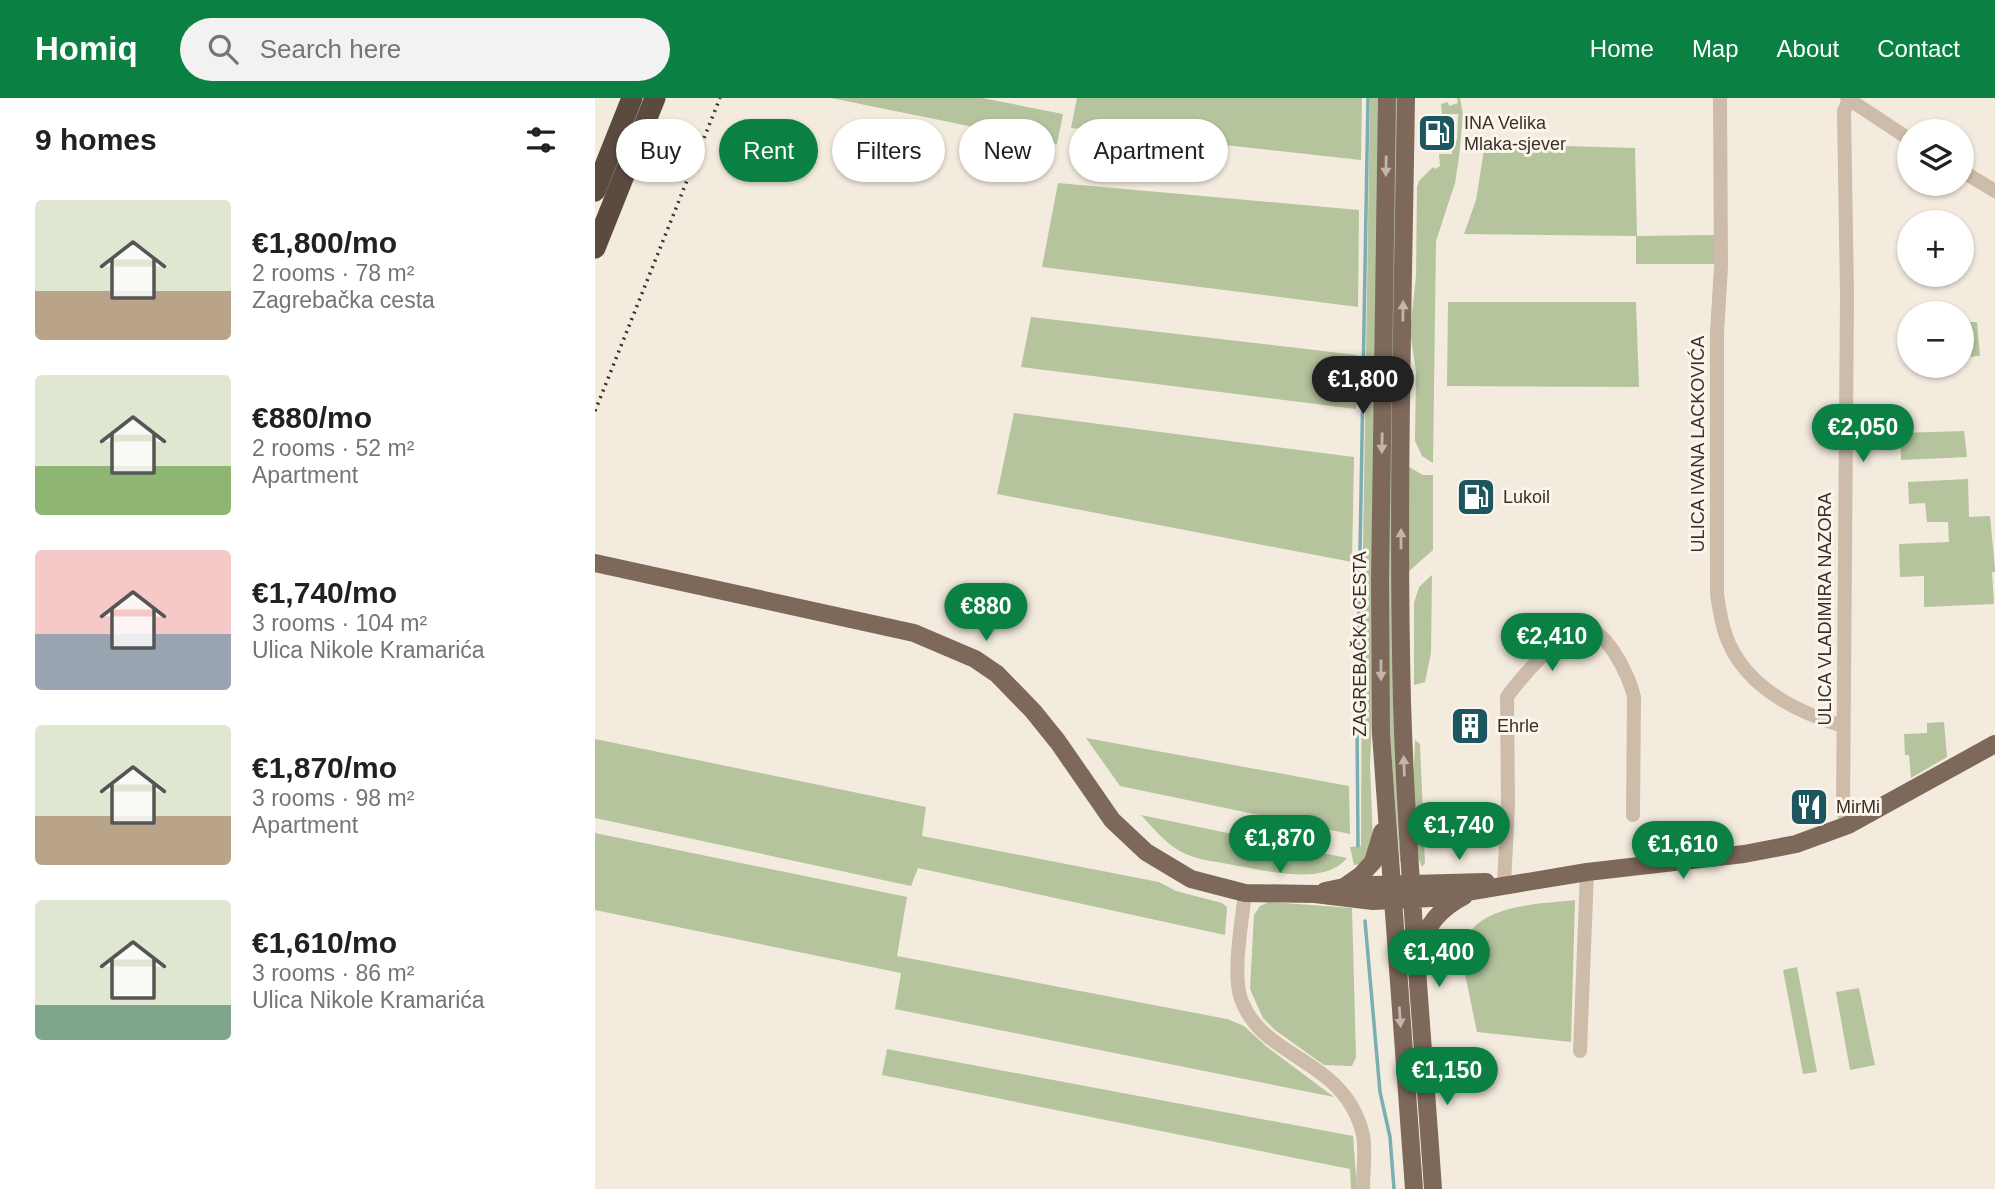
<!DOCTYPE html>
<meta charset="utf-8">
<style>
body{margin:0;font-family:Helvetica,sans-serif;background:#f2f2f2;color:#202124;height:100vh;display:flex;flex-direction:column;font-size:26px;white-space:nowrap}
*{box-sizing:border-box;margin:0}
p{font-size:23px;color:#757577}
.icon{flex:none;width:38px;height:38px;fill:none;stroke:currentColor;stroke-width:2;stroke-linecap:round;stroke-linejoin:round}
.map{position:relative;flex:1;overflow:hidden}
.side{display:flex;flex-direction:column;background:#fff;width:595px}
.side>*{flex:none}
.top-card{position:absolute;left:21px;top:21px;width:665px;height:63px;display:flex;gap:14px}
.controls{position:absolute;left:1302px;top:21px;display:grid;gap:14px}
.controls a{display:grid;place-items:center;width:77px;height:77px;border-radius:50%;background:#fff;box-shadow:0 2px 5px #0004;font-size:35px}
.price{position:absolute;translate:-50% -60px;padding:0 16px;border-radius:24px;background:#0b8043;color:#fff;font-size:23px;line-height:46px;filter:drop-shadow(0 2px 4px #0008)}
.price::after{content:'';position:absolute;left:50%;top:42px;width:21px;height:16px;margin-left:-10px;background:inherit;clip-path:polygon(0 0,100% 0,50% 100%)}
.price.selected{background:#222;color:#fff}
ul{padding:0;list-style:none}
li{display:flex;align-items:center;gap:21px;height:175px;padding:0 35px}
li span{display:grid;place-items:center;flex:none;width:196px;height:140px;border-radius:7px;color:#555}
li>.icon{margin-inline-start:auto}
span .icon{width:84px;height:84px;fill:#fffc;stroke-width:1}
li b{font-size:30px}
h2{display:flex;justify-content:space-between;align-items:center;height:84px;padding:0 35px;font-size:30px}
.chip{padding:0 24px;border-radius:32px;background:#fff;box-shadow:0 2px 5px #0004;font-size:24px;line-height:63px}
.chip.selected{background:#0b8043;color:#fff}
header{display:flex;align-items:center;gap:42px;box-sizing:border-box;height:98px;padding:0 35px;background:#0b8043;color:#fff}
header strong{font-size:33px}
nav{display:flex;gap:38px;margin-inline-start:auto;font-size:24px}
.search{width:490px;height:63px;background:#f2f2f2;display:flex;align-items:center;gap:18px;box-sizing:border-box;padding:0 24px;border-radius:38px;color:#757577;font-size:26px}
main{display:flex;flex:1;min-height:0}
.map>svg:first-child{display:block}
.green{fill:#b5c49d}
.lines{fill:none;stroke-linecap:round;stroke-linejoin:round}
.stream{stroke:#7cadb3;stroke-width:3.5}
.minor{stroke:#cdbcaa;stroke-width:14}
.major{stroke:#7d685a;stroke-width:18}
.highway{stroke:#5b4a40;stroke-width:21}
.rail{stroke:#3a302a;stroke-width:3.5;stroke-dasharray:2 5;stroke-linecap:butt}
.oneway{fill:#c2b6aa}
.labels{text-anchor:middle;dominant-baseline:central;stroke-width:6;stroke-linejoin:round;paint-order:stroke}
.poi-label{font-size:18px;fill:#3a302a;stroke:#fbf5ec;text-anchor:start}
.street-label{font-size:18px;fill:#3a302a;stroke:#fbf5ec}
</style>
<header>
<strong>Homiq</strong>
<div class="search"><svg class="icon" aria-label="search" viewBox="0 0 24 24"><circle cx="10" cy="10" r="6"/><path d="M15 15l6 6"/></svg>Search here</div>
<nav><a>Home</a><a>Map</a><a>About</a><a>Contact</a></nav>
</header>
<main>
<section class="side">
<h2>9 homes<svg class="icon" aria-label="filters" viewBox="0 0 24 24"><path d="M4 7h16M4 17h16"/><circle cx="9" cy="7" r="2"/><circle cx="15" cy="17" r="2"/></svg></h2>
<ul>
<li><span style="background:linear-gradient(#dfe7d0 65%,#b9a48a 0)"><svg class="icon" aria-label="home" viewBox="0 0 24 24"><path d="M3 11l9-7 9 7M6 9v11h12V9"/></svg></span><div><b>€1,800/mo</b><p>2 rooms · 78 m²</p><p>Zagrebačka cesta</p></div></li>
<li><span style="background:linear-gradient(#dfe7d0 65%,#8fb573 0)"><svg class="icon" aria-label="home" viewBox="0 0 24 24"><path d="M3 11l9-7 9 7M6 9v11h12V9"/></svg></span><div><b>€880/mo</b><p>2 rooms · 52 m²</p><p>Apartment</p></div></li>
<li><span style="background:linear-gradient(#f6c9c9 60%,#9aa5b1 0)"><svg class="icon" aria-label="home" viewBox="0 0 24 24"><path d="M3 11l9-7 9 7M6 9v11h12V9"/></svg></span><div><b>€1,740/mo</b><p>3 rooms · 104 m²</p><p>Ulica Nikole Kramarića</p></div></li>
<li><span style="background:linear-gradient(#dfe7d0 65%,#b9a48a 0)"><svg class="icon" aria-label="home" viewBox="0 0 24 24"><path d="M3 11l9-7 9 7M6 9v11h12V9"/></svg></span><div><b>€1,870/mo</b><p>3 rooms · 98 m²</p><p>Apartment</p></div></li>
<li><span style="background:linear-gradient(#dfe7d0 75%,#7fa58c 0)"><svg class="icon" aria-label="home" viewBox="0 0 24 24"><path d="M3 11l9-7 9 7M6 9v11h12V9"/></svg></span><div><b>€1,610/mo</b><p>3 rooms · 86 m²</p><p>Ulica Nikole Kramarića</p></div></li>
</ul>
</section>
<div class="map">
<svg width="1400" height="1091" viewBox="0 0 1400 1091">
<rect width="100%" height="100%" fill="#f4ebdf"/>
<path class="green" d="M 236,0 L 387,0 L 468,16 L 462,46 Z
M 482,0 L 767,0 L 766,62 L 476,30 Z
M 775,0 L 787,0 L 779,583 L 775,668 L 778,742 L 770,765 L 759,767 L 755,749 L 766,748 L 767,514 Z
M 800,0 L 804,0 L 808,764 L 805,764 L 793,614 L 795,200 Z
M 862,0 L 865,0 L 868,17 L 864,59 L 860,85 L 841,143 L 838,365 L 827,358 L 820,343 L 821,274 L 815,233 L 821,179 L 822,89 L 824,83 L 838,69 L 840,71 L 845,68 L 844,56 L 857,56 L 857,48 L 860,48 L 860,43 L 862,42 L 863,16 L 847,16 L 846,6 L 853,4 L 854,8 L 863,5 Z
M 890,46 L 1040,50 L 1042,138 L 1119,137 L 1119,166 L 1041,166 L 1041,138 L 869,136 L 881,102 Z
M 463,85 L 764,112 L 763,209 L 447,169 Z
M 853,204 L 1041,204 L 1044,289 L 852,288 Z
M 436,219 L 762,257 L 761,311 L 426,269 Z
M 1367,224 L 1382,224 L 1385,258 L 1367,259 Z
M 419,315 L 759,359 L 757,464 L 402,396 Z
M 1369,333 L 1372,359 L 1306,362 L 1305,335 Z
M 814,369 L 828,377 L 838,377 L 838,452 L 813,474 Z
M 1373,381 L 1374,419 L 1395,418 L 1400,470 L 1400,474 L 1397,474 L 1399,506 L 1329,509 L 1329,478 L 1305,479 L 1304,446 L 1354,444 L 1353,424 L 1332,424 L 1330,405 L 1314,406 L 1313,384 Z
M 837,477 L 836,555 L 830,584 L 819,587 L 819,505 L 824,489 Z
M 1349,624 L 1352,659 L 1316,680 L 1314,657 L 1310,657 L 1309,636 L 1332,635 L 1332,625 Z
M 491,640 L 754,688 L 755,736 L 525,688 Z
M 0,641 L 331,709 L 327,738 L 564,784 L 581,793 L 627,805 L 632,809 L 630,837 L 323,770 L 316,788 L 0,720 Z
M 820,642 L 825,646 L 830,765 L 827,769 C 813,738 819,676 820,642 Z
M 546,717 L 752,760 C 729,789 670,772 638,767 C 625,764 609,763 596,758 C 575,751 560,732 546,717 Z
M 0,735 L 312,799 L 302,858 L 632,921 L 649,928 L 672,949 L 739,999 L 300,911 L 306,875 L 0,812 Z
M 980,802 L 976,944 L 882,934 L 865,852 C 880,805 939,807 980,802 Z
M 674,804 L 757,810 L 761,959 L 757,968 L 729,967 L 680,932 L 668,920 L 655,891 L 659,817 L 665,808 Z
M 1202,869 L 1222,974 L 1208,976 L 1188,872 Z
M 1264,890 L 1280,967 L 1255,972 L 1241,894 Z
M 292,951 L 758,1038 L 762,1091 L 756,1091 L 755,1071 L 287,977 Z"/>
<g class="lines">
<path class="stream" d="M 763,748 L 762,624 L 773,0
M 770,823 L 785,994 L 795,1039 L 799,1091"/>
<path class="minor" d="M 1125,0 L 1126,168 L 1122,235 L 1122,496 C 1124,510 1126,524 1131,538 C 1149,588 1201,614 1248,628
M 1252,0 L 1314,41
M 1367,73 L 1400,93
M 1253,727 L 1248,712 L 1252,197 L 1249,13 L 1254,2
M 909,786 L 913,707 L 912,599 C 921,585 966,535 980,530 C 1009,522 1034,577 1039,599 L 1038,717
M 650,795 C 647,823 637,876 646,901 C 668,963 750,959 768,1037 C 771,1054 768,1074 768,1091
M 985,953 L 992,774"/>
<path class="major" d="M 792,0 L 785,484 L 786,636 L 819,1091
M 811,0 C 808,201 802,403 807,604 C 812,766 827,929 838,1091
M 0,465 L 319,535 L 380,561 L 402,576 L 438,613 L 463,644 L 517,722 L 551,754 L 596,781 L 650,795 L 720,796 L 778,803 L 836,800 L 992,774 L 1149,756 L 1201,746 L 1253,727 L 1400,646
M 749,789 L 766,777 L 778,764 L 787,734
M 730,793 L 749,789 L 778,787 L 891,784
M 823,852 C 833,826 844,811 869,798"/>
<path class="highway" d="M 0,93 L 37,0
M 0,150 L 60,0"/>
<path class="rail" d="M 0,313 L 125,0"/>
</g>
<defs><path id="oneway-solid" d="M-6-.8H1V-3.2L6.5 0L1 3.2V.8H-6Z" transform="scale(1.75)"/></defs>
<g class="oneway">
<use href="#oneway-solid" transform="translate(791 68) rotate(91)"/>
<use href="#oneway-solid" transform="translate(808 213) rotate(-89)"/>
<use href="#oneway-solid" transform="translate(787 345) rotate(91)"/>
<use href="#oneway-solid" transform="translate(806 441) rotate(-90)"/>
<use href="#oneway-solid" transform="translate(786 572) rotate(90)"/>
<use href="#oneway-solid" transform="translate(809 668) rotate(-92)"/>
<use href="#oneway-solid" transform="translate(805 919) rotate(86)"/>
</g>
<defs>
<g id="fuel-square" transform="scale(2.0125)"><rect x="-9" y="-9" width="18" height="18" rx="4" fill="#1d565e" stroke="#fbf5ec"/><path d="M-5.5-6h7V0h2V4h1.3V-2.5L3-4.5l.8-.8L6-3V5H2.5V1h-1V6h-7ZM-4.2-4.7v3.2H.2V-4.7Z" fill="#fff"/></g>
<g id="building-square" transform="scale(2.0125)"><rect x="-9" y="-9" width="18" height="18" rx="4" fill="#1d565e" stroke="#fbf5ec"/><path d="M-4-6H4V6H1V3H-1V6H-4ZM-2.5-4.3h1.7v1.8h-1.7ZM.8-4.3h1.7v1.8H.8ZM-2.5-1h1.7V.8h-1.7ZM.8-1h1.7V.8H.8Z" fill="#fff"/></g>
<g id="restaurant-square" transform="scale(2.0125)"><rect x="-9" y="-9" width="18" height="18" rx="4" fill="#1d565e" stroke="#fbf5ec"/><path d="M-5-6h1v4h1v-4h1v4h1v-4h1v5L-1.5 .5V6h-2V.5L-5-1ZM5-6V6H3V1.5H1.5Q1.5-4 5-6Z" fill="#fff"/></g>
</defs>
<g fill-rule="evenodd">
<use href="#fuel-square" x="842" y="35"/>
<use href="#fuel-square" x="881" y="399"/>
<use href="#building-square" x="875" y="628"/>
<use href="#restaurant-square" x="1214" y="709"/>
</g>
<g class="labels">
<g class="poi-label">
<text x="869" y="25">INA Velika<tspan x="869" dy="21">Mlaka-sjever</tspan></text>
<text x="908" y="399">Lukoil</text>
<text x="902" y="628">Ehrle</text>
<text x="1241" y="709">MirMi</text>
</g>
<g class="street-label">
<text transform="translate(1103 346) rotate(-90)">ULICA IVANA LACKOVIĆA</text>
<text transform="translate(1230 511) rotate(-90)">ULICA VLADIMIRA NAZORA</text>
<text transform="translate(765 546) rotate(-90)">ZAGREBAČKA CESTA</text>
</g>
</g>
</svg>
<div class="controls">
<a><svg class="icon" aria-label="layers" viewBox="0 0 24 24"><path d="M12 4l9 5-9 5-9-5zM3 14l9 5 9-5"/></svg></a>
<a>+</a>
<a>−</a>
</div>
<b class="price selected" style="left:768px;top:318px">€1,800</b>
<b class="price" style="left:1268px;top:366px">€2,050</b>
<b class="price" style="left:391px;top:545px">€880</b>
<b class="price" style="left:957px;top:575px">€2,410</b>
<b class="price" style="left:864px;top:764px">€1,740</b>
<b class="price" style="left:685px;top:777px">€1,870</b>
<b class="price" style="left:1088px;top:783px">€1,610</b>
<b class="price" style="left:844px;top:891px">€1,400</b>
<b class="price" style="left:852px;top:1009px">€1,150</b>
<div class="top-card">
<a class="chip">Buy</a>
<a class="chip selected">Rent</a>
<a class="chip">Filters</a>
<a class="chip">New</a>
<a class="chip">Apartment</a>
</div>
</div>
</main>
